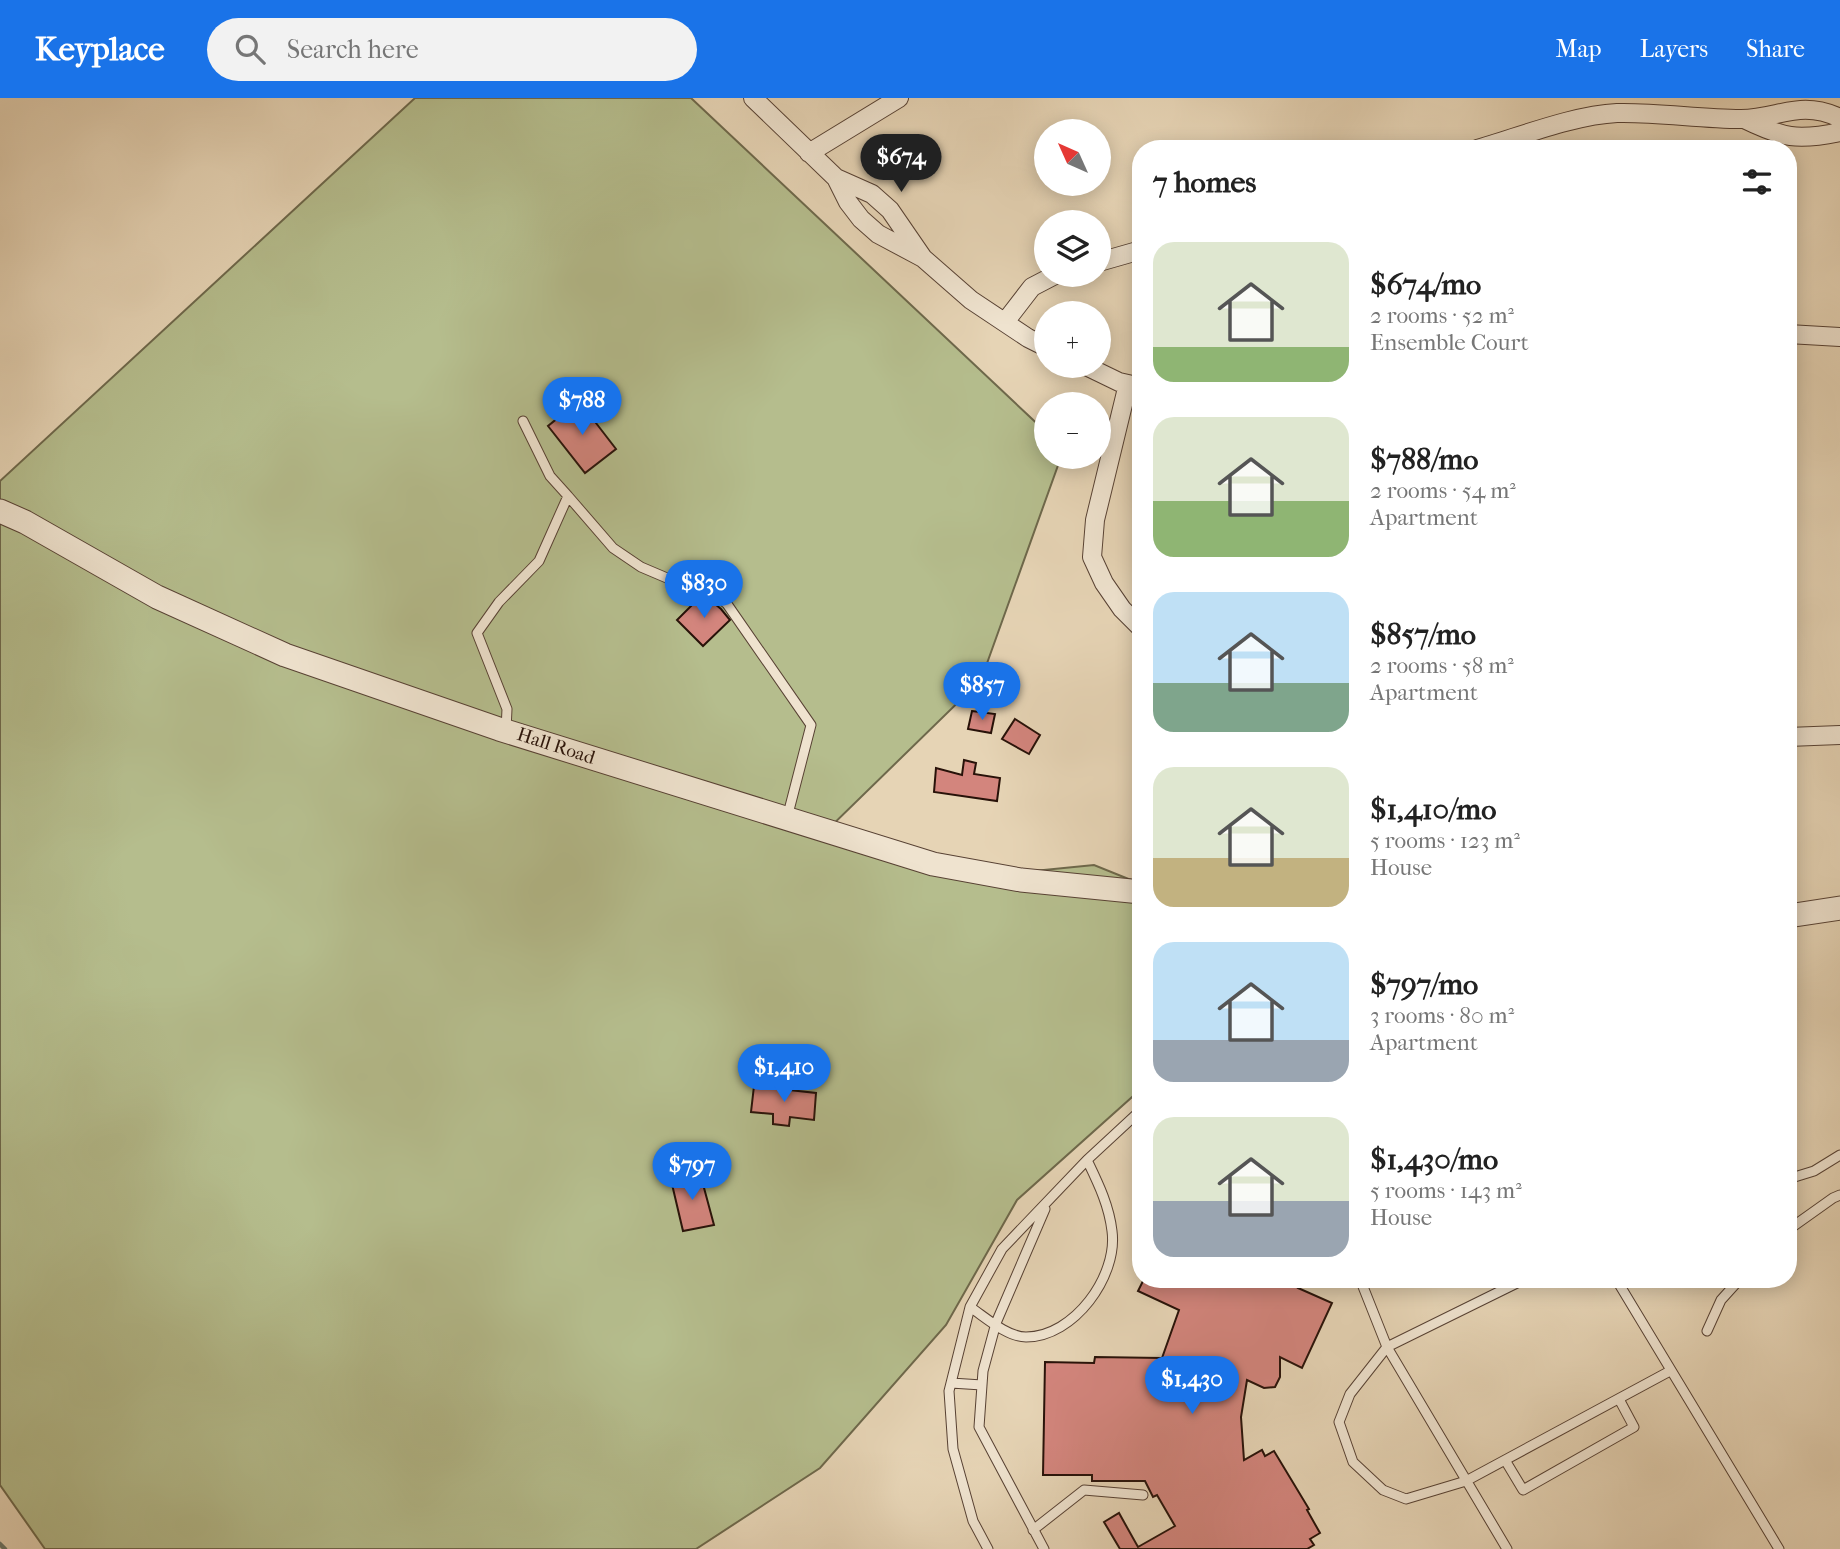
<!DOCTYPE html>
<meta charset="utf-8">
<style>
body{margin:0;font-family:"IM FELL French Canon",serif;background:#f2f2f2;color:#222;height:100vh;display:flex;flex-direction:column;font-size:26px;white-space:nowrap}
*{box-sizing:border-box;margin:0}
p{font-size:23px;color:#767676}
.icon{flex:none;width:38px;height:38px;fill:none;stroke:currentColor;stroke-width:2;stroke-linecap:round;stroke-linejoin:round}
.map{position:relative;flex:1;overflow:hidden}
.side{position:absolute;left:1132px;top:42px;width:665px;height:1148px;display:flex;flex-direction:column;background:#fff;border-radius:28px;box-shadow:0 4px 18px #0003}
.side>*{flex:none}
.needle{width:46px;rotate:315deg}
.fabs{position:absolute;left:1034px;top:21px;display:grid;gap:14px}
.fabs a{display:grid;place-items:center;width:77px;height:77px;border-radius:50%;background:#fff;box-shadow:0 4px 18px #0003;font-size:35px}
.price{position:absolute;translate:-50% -60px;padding:0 16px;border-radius:24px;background:#1a73e8;color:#fff;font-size:23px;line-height:46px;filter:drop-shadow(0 2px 4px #0008)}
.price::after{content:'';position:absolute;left:50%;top:42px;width:21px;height:16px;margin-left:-10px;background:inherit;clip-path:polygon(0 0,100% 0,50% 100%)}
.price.on{background:#222;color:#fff}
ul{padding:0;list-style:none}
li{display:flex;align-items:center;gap:21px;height:175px;padding:0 21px}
li span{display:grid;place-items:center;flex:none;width:196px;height:140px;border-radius:21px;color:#555}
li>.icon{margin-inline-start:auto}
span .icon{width:84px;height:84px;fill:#fffc;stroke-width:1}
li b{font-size:30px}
h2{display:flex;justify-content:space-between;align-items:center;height:84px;padding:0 21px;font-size:30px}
header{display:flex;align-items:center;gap:42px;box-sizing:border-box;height:98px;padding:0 35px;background:#1a73e8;color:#fff}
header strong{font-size:33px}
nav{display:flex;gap:38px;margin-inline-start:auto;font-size:24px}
.search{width:490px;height:63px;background:#f2f2f2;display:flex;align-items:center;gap:18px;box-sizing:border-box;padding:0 24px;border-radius:38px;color:#767676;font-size:26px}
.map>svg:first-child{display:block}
.green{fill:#b5bd8d;stroke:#6e684b;stroke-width:2}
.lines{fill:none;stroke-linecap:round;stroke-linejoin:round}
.stream{stroke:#6a766a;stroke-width:4.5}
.building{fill:#d3857d;stroke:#281209;stroke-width:2}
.service-casing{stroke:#584234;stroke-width:11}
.minor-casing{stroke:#584234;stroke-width:20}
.tertiary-casing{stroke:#584234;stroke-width:25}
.service{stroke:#efe3cf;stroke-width:9}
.minor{stroke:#efe3cf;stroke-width:18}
.tertiary{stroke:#efe3cf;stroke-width:23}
.labels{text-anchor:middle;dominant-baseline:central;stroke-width:5;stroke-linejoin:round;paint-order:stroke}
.street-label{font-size:19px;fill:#281209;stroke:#efe3cf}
</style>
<header>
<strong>Keyplace</strong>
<div class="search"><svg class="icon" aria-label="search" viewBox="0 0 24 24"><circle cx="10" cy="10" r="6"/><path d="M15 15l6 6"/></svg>Search here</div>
<nav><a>Map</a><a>Layers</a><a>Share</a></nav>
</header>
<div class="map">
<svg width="1840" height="1451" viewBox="0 0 1840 1451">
<rect width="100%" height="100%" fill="#e6d4b5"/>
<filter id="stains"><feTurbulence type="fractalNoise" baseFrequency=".00286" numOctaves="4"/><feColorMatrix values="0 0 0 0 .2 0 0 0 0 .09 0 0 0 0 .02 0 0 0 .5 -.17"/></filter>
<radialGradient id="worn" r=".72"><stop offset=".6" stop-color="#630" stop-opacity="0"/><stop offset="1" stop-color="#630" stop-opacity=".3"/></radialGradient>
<path class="green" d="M 415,0 L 691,0 L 1046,334 L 1046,359 L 1061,359 L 981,582 L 822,737 L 954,781 L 1094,767 L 1141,786 L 1141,991 L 1017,1102 L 946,1227 L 820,1370 L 696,1451 L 45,1451 L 0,1387 L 0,383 Z"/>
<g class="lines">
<path class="stream" d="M 0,1446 L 5,1451"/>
</g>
<path class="building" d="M 579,303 L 616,351 L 585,375 L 548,328 Z
M 703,496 L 721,511 L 730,522 L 703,548 L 677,522 Z
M 972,613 L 995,616 L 991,635 L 968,631 Z
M 1015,621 L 1040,637 L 1029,656 L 1002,641 Z
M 964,662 L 976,665 L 974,676 L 1000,680 L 997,703 L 934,694 L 936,670 L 962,677 Z
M 754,988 L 816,995 L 814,1022 L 790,1019 L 789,1028 L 773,1026 L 773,1016 L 751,1014 Z
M 700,1075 L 714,1127 L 683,1133 L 671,1082 Z
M 1144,1181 L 1294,1181 L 1301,1185 L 1298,1190 L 1332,1205 L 1302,1270 L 1280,1259 L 1280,1279 L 1275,1289 L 1264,1290 L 1247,1282 L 1241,1319 L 1244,1362 L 1262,1352 L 1265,1358 L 1274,1353 L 1309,1411 L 1307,1412 L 1320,1435 L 1310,1441 L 1314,1447 L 1307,1451 L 1120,1451 L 1104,1424 L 1119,1415 L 1138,1449 L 1175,1428 L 1157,1397 L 1153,1399 L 1145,1383 L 1092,1383 L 1092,1377 L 1043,1377 L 1045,1264 L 1094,1265 L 1095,1259 L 1162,1260 L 1179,1212 L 1138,1193 Z"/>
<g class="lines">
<g class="service-casing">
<path id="service" d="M 523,323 L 550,378 L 568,398
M 506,632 L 507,611 L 477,535 L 499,504 L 539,463 L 568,398 L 613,450 L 641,469 L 681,486 L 707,490 L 727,506 L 811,627 L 787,720
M 1788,1081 L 1814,1073 L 1840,1057
M 1788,1132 L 1833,1100 L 1840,1097
M 1360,1181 L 1387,1249 L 1525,1181
M 1616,1181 L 1779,1451
M 970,1209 C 985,1219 1007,1239 1026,1239 C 1074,1239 1118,1178 1112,1133 C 1109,1107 1098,1085 1087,1062
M 1707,1233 L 1721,1202 L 1740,1181
M 951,1285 L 982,1287
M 1505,1362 L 1523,1392 L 1634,1329 L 1619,1301
M 1033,1432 L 1084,1392 L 1143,1397
M 988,1451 L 973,1423 L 953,1351 L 949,1293 L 970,1209 L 1002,1151 L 1087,1062 L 1141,1012
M 1044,1451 L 979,1329 L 983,1273 L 996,1225 L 1045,1111
M 1507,1451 L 1387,1249 L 1350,1296 L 1339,1324 L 1353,1364 L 1383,1392 L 1406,1401 L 1466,1383 L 1670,1273"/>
</g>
<g class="minor-casing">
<path id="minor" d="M 753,0 L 836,80 L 872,96 L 890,112 L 923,160
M 1744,21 C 1783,40 1797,43 1840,34
M 1477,51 C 1519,39 1574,17 1617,15 C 1658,14 1700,21 1741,21 C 1779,21 1799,1 1840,20
M 809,55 L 899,0
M 836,80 L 848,104 L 861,121 L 878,136 L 923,160 L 971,202 L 1028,240 L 1046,249
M 1099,164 L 1141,152
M 1005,224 L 1032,189 L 1055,177
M 1788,236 L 1840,239
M 1086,268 L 1119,284 L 1141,289
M 1128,286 L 1095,422 L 1092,459 L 1104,485 L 1122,511 L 1141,530
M 1788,639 L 1840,637"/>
</g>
<g class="tertiary-casing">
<path id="tertiary" d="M 0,413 L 25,424 L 157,499 L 285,557 L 499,631 L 933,766 L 1021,782 L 1141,794
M 1788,818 L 1840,810"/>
</g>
<use href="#service" class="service"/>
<use href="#minor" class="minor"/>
<use href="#tertiary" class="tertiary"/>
</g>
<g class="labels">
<g class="street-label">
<text transform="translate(556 648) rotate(18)">Hall Road</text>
</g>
</g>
<rect width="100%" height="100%" filter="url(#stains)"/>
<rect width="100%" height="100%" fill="url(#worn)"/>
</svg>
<div class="fabs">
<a><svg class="needle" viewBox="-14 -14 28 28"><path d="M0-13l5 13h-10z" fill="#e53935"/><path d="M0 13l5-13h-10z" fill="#767676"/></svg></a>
<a><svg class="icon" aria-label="layers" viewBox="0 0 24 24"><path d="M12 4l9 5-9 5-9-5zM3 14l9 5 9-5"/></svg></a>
<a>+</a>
<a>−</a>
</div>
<b class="price on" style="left:901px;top:96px">$674</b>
<b class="price" style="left:582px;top:339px">$788</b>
<b class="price" style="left:704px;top:522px">$830</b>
<b class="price" style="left:982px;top:624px">$857</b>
<b class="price" style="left:784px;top:1006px">$1,410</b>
<b class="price" style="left:692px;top:1104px">$797</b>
<b class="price" style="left:1192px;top:1318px">$1,430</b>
<section class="side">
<h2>7 homes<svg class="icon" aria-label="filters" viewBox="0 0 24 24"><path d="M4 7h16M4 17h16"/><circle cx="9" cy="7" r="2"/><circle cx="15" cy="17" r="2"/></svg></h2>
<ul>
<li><span style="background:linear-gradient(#dfe7d0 75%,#8fb573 0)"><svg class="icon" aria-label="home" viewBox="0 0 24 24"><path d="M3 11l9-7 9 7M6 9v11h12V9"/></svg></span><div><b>$674/mo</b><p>2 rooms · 52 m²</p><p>Ensemble Court</p></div></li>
<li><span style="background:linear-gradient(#dfe7d0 60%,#8fb573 0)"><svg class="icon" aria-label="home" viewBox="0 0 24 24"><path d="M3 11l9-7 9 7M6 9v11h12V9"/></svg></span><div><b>$788/mo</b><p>2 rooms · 54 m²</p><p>Apartment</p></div></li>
<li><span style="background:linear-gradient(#bfe0f5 65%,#7fa58c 0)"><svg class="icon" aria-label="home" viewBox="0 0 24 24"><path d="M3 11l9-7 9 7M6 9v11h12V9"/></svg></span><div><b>$857/mo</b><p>2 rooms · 58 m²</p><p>Apartment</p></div></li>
<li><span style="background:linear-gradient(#dfe7d0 65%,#c2b280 0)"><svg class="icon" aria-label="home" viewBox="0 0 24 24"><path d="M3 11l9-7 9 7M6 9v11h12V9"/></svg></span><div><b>$1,410/mo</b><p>5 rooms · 123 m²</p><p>House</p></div></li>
<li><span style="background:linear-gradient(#bfe0f5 70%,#9aa5b1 0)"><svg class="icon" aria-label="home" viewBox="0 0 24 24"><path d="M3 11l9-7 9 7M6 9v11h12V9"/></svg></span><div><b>$797/mo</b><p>3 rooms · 80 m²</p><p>Apartment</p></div></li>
<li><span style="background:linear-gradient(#dfe7d0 60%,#9aa5b1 0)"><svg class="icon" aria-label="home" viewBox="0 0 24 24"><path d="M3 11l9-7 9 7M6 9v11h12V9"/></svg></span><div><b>$1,430/mo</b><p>5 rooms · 143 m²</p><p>House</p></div></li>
</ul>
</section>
</div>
